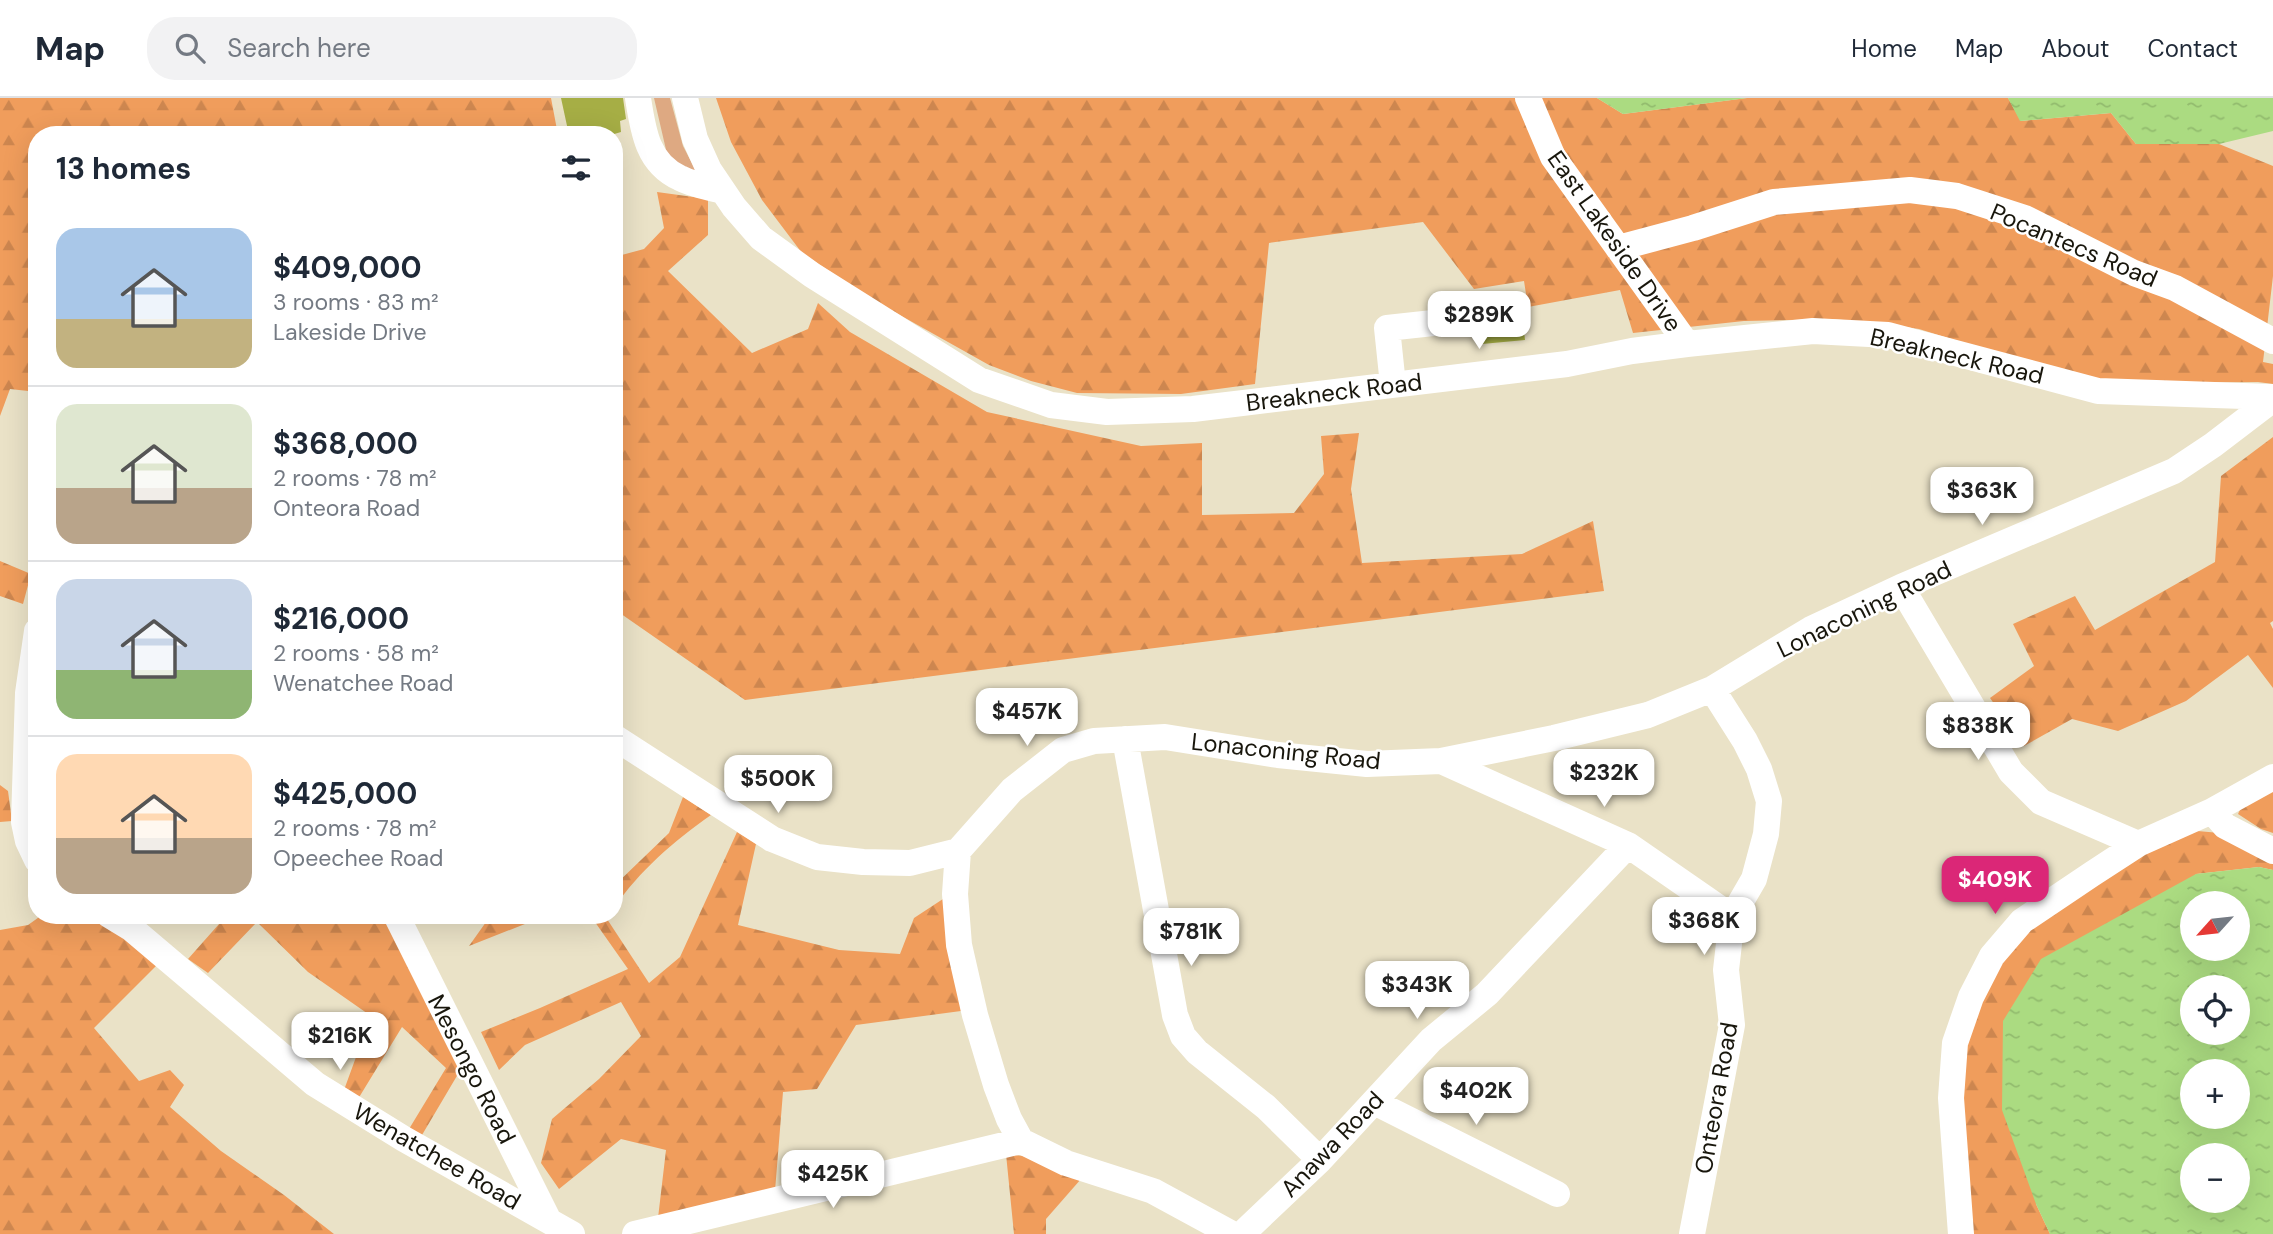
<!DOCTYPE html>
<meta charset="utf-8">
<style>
body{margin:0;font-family:"DM Sans",sans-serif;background:#f2f2f3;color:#1f2937;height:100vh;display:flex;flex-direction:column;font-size:26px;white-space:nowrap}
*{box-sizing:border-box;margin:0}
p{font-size:23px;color:#747a83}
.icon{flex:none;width:38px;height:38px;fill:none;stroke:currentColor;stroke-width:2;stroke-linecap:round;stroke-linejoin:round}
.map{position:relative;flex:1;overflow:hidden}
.panel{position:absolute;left:28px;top:28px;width:595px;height:798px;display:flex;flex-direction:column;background:#fff;border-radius:28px;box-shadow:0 7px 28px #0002}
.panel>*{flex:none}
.needle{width:46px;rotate:243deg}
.controls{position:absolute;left:2180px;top:793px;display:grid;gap:14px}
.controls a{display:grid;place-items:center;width:70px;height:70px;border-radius:50%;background:#fff;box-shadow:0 7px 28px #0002;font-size:35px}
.price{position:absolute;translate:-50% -60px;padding:0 16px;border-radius:14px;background:#fff;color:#222;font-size:23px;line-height:46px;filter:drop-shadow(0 2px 4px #0008)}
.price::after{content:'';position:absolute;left:50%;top:42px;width:21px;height:16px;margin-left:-10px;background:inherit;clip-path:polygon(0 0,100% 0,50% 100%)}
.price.selected{background:#db2777;color:#fff}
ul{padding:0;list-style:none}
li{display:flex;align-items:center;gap:21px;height:175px;padding:0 28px}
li+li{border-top:2px solid #e0e1e3}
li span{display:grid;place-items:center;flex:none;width:196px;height:140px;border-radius:21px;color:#555}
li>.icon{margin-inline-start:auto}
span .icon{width:84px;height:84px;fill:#fffc;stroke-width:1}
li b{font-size:30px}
h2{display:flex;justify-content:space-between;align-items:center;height:84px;padding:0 28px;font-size:30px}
header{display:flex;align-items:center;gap:42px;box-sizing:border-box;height:98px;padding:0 35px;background:#fff;border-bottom:2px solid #e0e1e3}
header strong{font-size:33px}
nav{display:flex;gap:38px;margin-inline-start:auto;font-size:24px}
.search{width:490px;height:63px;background:#f2f2f3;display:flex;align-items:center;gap:18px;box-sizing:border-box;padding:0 24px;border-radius:28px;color:#747a83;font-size:26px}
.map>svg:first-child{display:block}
.grass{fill:#dea982}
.forest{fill:url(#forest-firs)}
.water{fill:url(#water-ripples);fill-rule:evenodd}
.building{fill:#a6ae45}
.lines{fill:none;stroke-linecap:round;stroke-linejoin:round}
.minor{stroke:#fff;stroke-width:26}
.labels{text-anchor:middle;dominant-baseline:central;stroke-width:5;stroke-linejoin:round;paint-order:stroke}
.street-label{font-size:24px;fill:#18160c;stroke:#fff}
</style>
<header>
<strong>Map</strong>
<div class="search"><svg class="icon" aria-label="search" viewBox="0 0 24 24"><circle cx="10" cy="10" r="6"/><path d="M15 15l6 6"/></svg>Search here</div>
<nav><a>Home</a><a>Map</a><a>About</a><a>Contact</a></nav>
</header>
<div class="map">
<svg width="2273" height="1136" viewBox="0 0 2273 1136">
<defs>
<pattern id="forest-firs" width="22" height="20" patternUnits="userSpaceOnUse" patternTransform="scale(1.75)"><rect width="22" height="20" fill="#f09d5c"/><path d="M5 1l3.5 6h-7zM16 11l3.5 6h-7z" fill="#cd864f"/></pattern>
<pattern id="water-ripples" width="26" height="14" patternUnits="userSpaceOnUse" patternTransform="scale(1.75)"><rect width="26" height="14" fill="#abdb81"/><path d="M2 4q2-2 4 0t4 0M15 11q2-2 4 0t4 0" fill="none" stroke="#92bb6e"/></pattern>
</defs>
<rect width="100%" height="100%" fill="#eae2c7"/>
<path class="grass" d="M 654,0 L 670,0 L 683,48 L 696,73 L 679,69 L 667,56 Z"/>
<path class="forest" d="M 0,0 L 551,0 L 558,37 L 37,37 L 37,294 L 10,291 L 0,318 Z
M 716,0 L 1597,0 L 1623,16 L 1747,0 L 2008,0 L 2021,23 L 2111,15 L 2136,46 L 2219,46 L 2273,68 L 2273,178 L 2263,264 L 2273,266 L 2273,286 L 2258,284 L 2120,285 L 2065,276 L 1919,231 L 1879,225 L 1832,221 L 1744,223 L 1633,235 L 1620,192 L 1528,209 L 1524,183 L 1474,191 L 1423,124 L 1269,145 L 1255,286 L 1181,296 L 1077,295 L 1031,283 L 989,267 L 873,202 L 802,155 L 762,102 L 731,44 Z
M 657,94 L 708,101 L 708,137 L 668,173 L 752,255 L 808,231 L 818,205 L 850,234 L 987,314 L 1141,348 L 1202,345 L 1202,417 L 1294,415 L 1324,376 L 1321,338 L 1359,335 L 1351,391 L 1362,465 L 1522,456 L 1593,423 L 1604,493 L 745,602 L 614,511 L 614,155 L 618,158 L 644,151 L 664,130 Z
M 2273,339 L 2273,523 L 2270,525 L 2273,531 L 2273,590 L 2248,557 L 2186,603 L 2118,633 L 2072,621 L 2024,648 L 1990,600 L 2034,568 L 2013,526 L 2075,498 L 2095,532 L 2215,464 L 2221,378 Z
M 0,463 L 31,476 L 23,506 L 0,498 Z
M 2273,685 L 2273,735 L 2261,731 L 2238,716 L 2245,701 Z
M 0,687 L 8,693 L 12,723 L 0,724 Z
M 683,699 L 711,717 C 675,742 639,773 614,810 L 614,788 L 669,735 Z
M 2186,732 L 2220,735 L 2273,759 L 2273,772 L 2259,769 L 2196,776 L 2036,1106 L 2050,1136 L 1972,1136 L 1963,1013 L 1966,949 L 1983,892 L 2029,828 L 2072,798 Z
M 737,734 L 756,746 L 738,827 L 839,852 L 900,856 L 914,820 L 946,799 L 961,913 L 856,927 L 817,991 L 783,994 L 775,1093 L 658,1120 L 666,1052 L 621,1041 L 559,1091 L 541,1065 L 552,1021 L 599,981 L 641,938 L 621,904 L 525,947 L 499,972 L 481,934 L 540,910 L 628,871 L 590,817 L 610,817 L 607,821 L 649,885 L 680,859 Z
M 42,817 L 89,817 L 125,838 L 158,866 L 94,930 L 139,983 L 170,972 L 184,987 L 170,1009 L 221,1053 L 284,1097 L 334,1136 L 0,1136 L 0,832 L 28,827 Z
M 227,817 L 388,817 L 461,971 L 422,1037 L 409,1031 L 446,970 L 402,929 L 358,1001 L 344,992 L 371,918 L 308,874 L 257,824 L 208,875 L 188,861 Z
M 491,817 L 534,817 L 535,822 L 469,848 Z
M 1006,1056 L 1032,1059 L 1081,1081 L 1046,1121 L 1046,1136 L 1014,1136 Z"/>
<path class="water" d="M 1597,0 L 1747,0 L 1623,16 Z
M 2008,0 L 2273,0 L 2273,33 L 2219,46 L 2136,46 L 2111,15 L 2020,23 Z
M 2259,769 L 2273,772 L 2273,1136 L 2050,1136 L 2036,1106 L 2002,1012 L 2003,923 L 2041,861 L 2196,776 ZM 2193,805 L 2238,805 L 2238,850 L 2193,850 ZM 2238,889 L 2238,934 L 2193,934 L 2193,889 ZM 2193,973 L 2238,973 L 2238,1018 L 2193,1018 ZM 2193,1057 L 2238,1057 L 2238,1102 L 2193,1102 Z"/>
<path class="building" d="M 561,0 L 623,0 L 626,21 L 620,23 L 621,34 L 611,37 L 569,37 Z
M 1509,195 L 1511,218 L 1522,216 L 1525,242 L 1482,246 L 1481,236 L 1488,233 L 1493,227 L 1494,218 L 1492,211 L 1486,206 L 1478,204 L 1477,198 Z"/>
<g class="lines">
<path class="minor" d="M 638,0 C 643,32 647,65 680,80 C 693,87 709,89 723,93
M 685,0 L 695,41 L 709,72 L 734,109 L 761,140 L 812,177 L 979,282 L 1051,307 L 1107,314 L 1193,311 L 1567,266 L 1632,253 L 1687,246 L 1813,233 L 1888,237 L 2098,293 L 2273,299
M 1528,0 L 1553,59 L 1687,246
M 1618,150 L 1693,130 L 1774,104 L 1910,92 L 1957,98 L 2025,120 L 2134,175 L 2175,190 L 2273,243
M 1393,287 L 1387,230 L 1479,220
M 1901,489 L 2011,674 L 2041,704 L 2138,746
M 37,533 L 28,595 L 24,724 L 28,743 L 37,762
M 614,639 L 772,741 L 817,759 L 863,764 L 910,765 L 958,753
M 1125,641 L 1175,917 L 1183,938 L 1197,954 L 1266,1009 L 1320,1062
M 1441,663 L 1628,747 L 1732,819
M 2212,713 L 2273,679
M 109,817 L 132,831 L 315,986 L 404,1041 L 572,1136
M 396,817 L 549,1123
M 1374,1004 L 1557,1096
M 635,1136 L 1021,1043
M 1232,1136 L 1153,1093 L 1066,1065 L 1021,1043 L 1009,1021 L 996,987 L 975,917 L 959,847 L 955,796 L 958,753 L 1012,692 L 1063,652 L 1094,643 L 1165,639 L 1278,657 L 1367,666 L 1441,663 L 1554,640 L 1648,617 L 1712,591 L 1811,531 L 1901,489 L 2174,373 L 2213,347 L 2273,301
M 1242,1136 L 1320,1062 L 1431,942 L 1487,896 L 1628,747
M 1692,1136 L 1732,927 L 1726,872 L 1732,819 L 1754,781 L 1766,736 L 1769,703 L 1759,671 L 1745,643 L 1712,591
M 1961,1136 L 1951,1000 L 1955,945 L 1971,899 L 1992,858 L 2022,823 L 2092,776 L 2138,746 L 2212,713 L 2225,728 L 2273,753"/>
</g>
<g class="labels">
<g class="street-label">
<text transform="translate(1615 143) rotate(55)">East Lakeside Drive</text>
<text transform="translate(2074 147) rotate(23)">Pocantecs Road</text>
<text transform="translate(1957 258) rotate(13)">Breakneck Road</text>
<text transform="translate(1334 294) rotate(-7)">Breakneck Road</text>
<text transform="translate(1864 511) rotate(-26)">Lonaconing Road</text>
<text transform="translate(1286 653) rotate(6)">Lonaconing Road</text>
<text transform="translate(472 971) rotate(63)">Mesongo Road</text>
<text transform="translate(1716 1000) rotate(-80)">Onteora Road</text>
<text transform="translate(1332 1046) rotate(-46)">Anawa Road</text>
<text transform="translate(437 1058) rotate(30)">Wenatchee Road</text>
</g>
</g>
</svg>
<div class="controls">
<a><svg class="needle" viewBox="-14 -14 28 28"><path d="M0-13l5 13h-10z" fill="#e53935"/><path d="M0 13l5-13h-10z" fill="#747a83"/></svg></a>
<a><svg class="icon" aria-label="locate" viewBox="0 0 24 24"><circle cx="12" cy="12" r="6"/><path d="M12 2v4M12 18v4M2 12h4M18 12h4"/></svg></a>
<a>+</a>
<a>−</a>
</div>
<b class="price" style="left:1479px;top:253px">$289K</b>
<b class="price" style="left:1982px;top:429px">$363K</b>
<b class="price" style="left:1027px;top:650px">$457K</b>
<b class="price" style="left:1978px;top:664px">$838K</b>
<b class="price" style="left:1604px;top:711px">$232K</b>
<b class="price" style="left:778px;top:717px">$500K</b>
<b class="price selected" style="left:1995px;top:818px">$409K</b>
<b class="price" style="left:1704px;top:859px">$368K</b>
<b class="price" style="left:1191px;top:870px">$781K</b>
<b class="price" style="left:1417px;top:923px">$343K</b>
<b class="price" style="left:340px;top:974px">$216K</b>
<b class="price" style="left:1476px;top:1029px">$402K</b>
<b class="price" style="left:833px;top:1112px">$425K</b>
<section class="panel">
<h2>13 homes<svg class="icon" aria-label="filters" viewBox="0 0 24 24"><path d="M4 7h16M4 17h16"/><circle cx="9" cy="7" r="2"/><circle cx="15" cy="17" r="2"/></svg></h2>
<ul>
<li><span style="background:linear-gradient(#a9c7e8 65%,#c2b280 0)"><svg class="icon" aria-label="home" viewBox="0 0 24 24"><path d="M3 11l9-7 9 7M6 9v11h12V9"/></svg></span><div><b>$409,000</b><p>3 rooms · 83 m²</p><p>Lakeside Drive</p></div></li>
<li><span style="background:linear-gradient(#dfe7d0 60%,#b9a48a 0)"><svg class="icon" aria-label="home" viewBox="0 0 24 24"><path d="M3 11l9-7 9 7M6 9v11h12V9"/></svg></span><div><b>$368,000</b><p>2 rooms · 78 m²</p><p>Onteora Road</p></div></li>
<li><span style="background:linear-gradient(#c9d6e8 65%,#8fb573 0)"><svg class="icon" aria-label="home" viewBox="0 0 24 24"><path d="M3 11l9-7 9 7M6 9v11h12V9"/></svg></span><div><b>$216,000</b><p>2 rooms · 58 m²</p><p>Wenatchee Road</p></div></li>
<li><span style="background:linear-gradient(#ffd9b3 60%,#b9a48a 0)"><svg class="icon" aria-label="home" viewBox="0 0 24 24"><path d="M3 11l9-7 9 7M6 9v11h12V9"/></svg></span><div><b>$425,000</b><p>2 rooms · 78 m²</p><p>Opeechee Road</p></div></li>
</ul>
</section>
</div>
